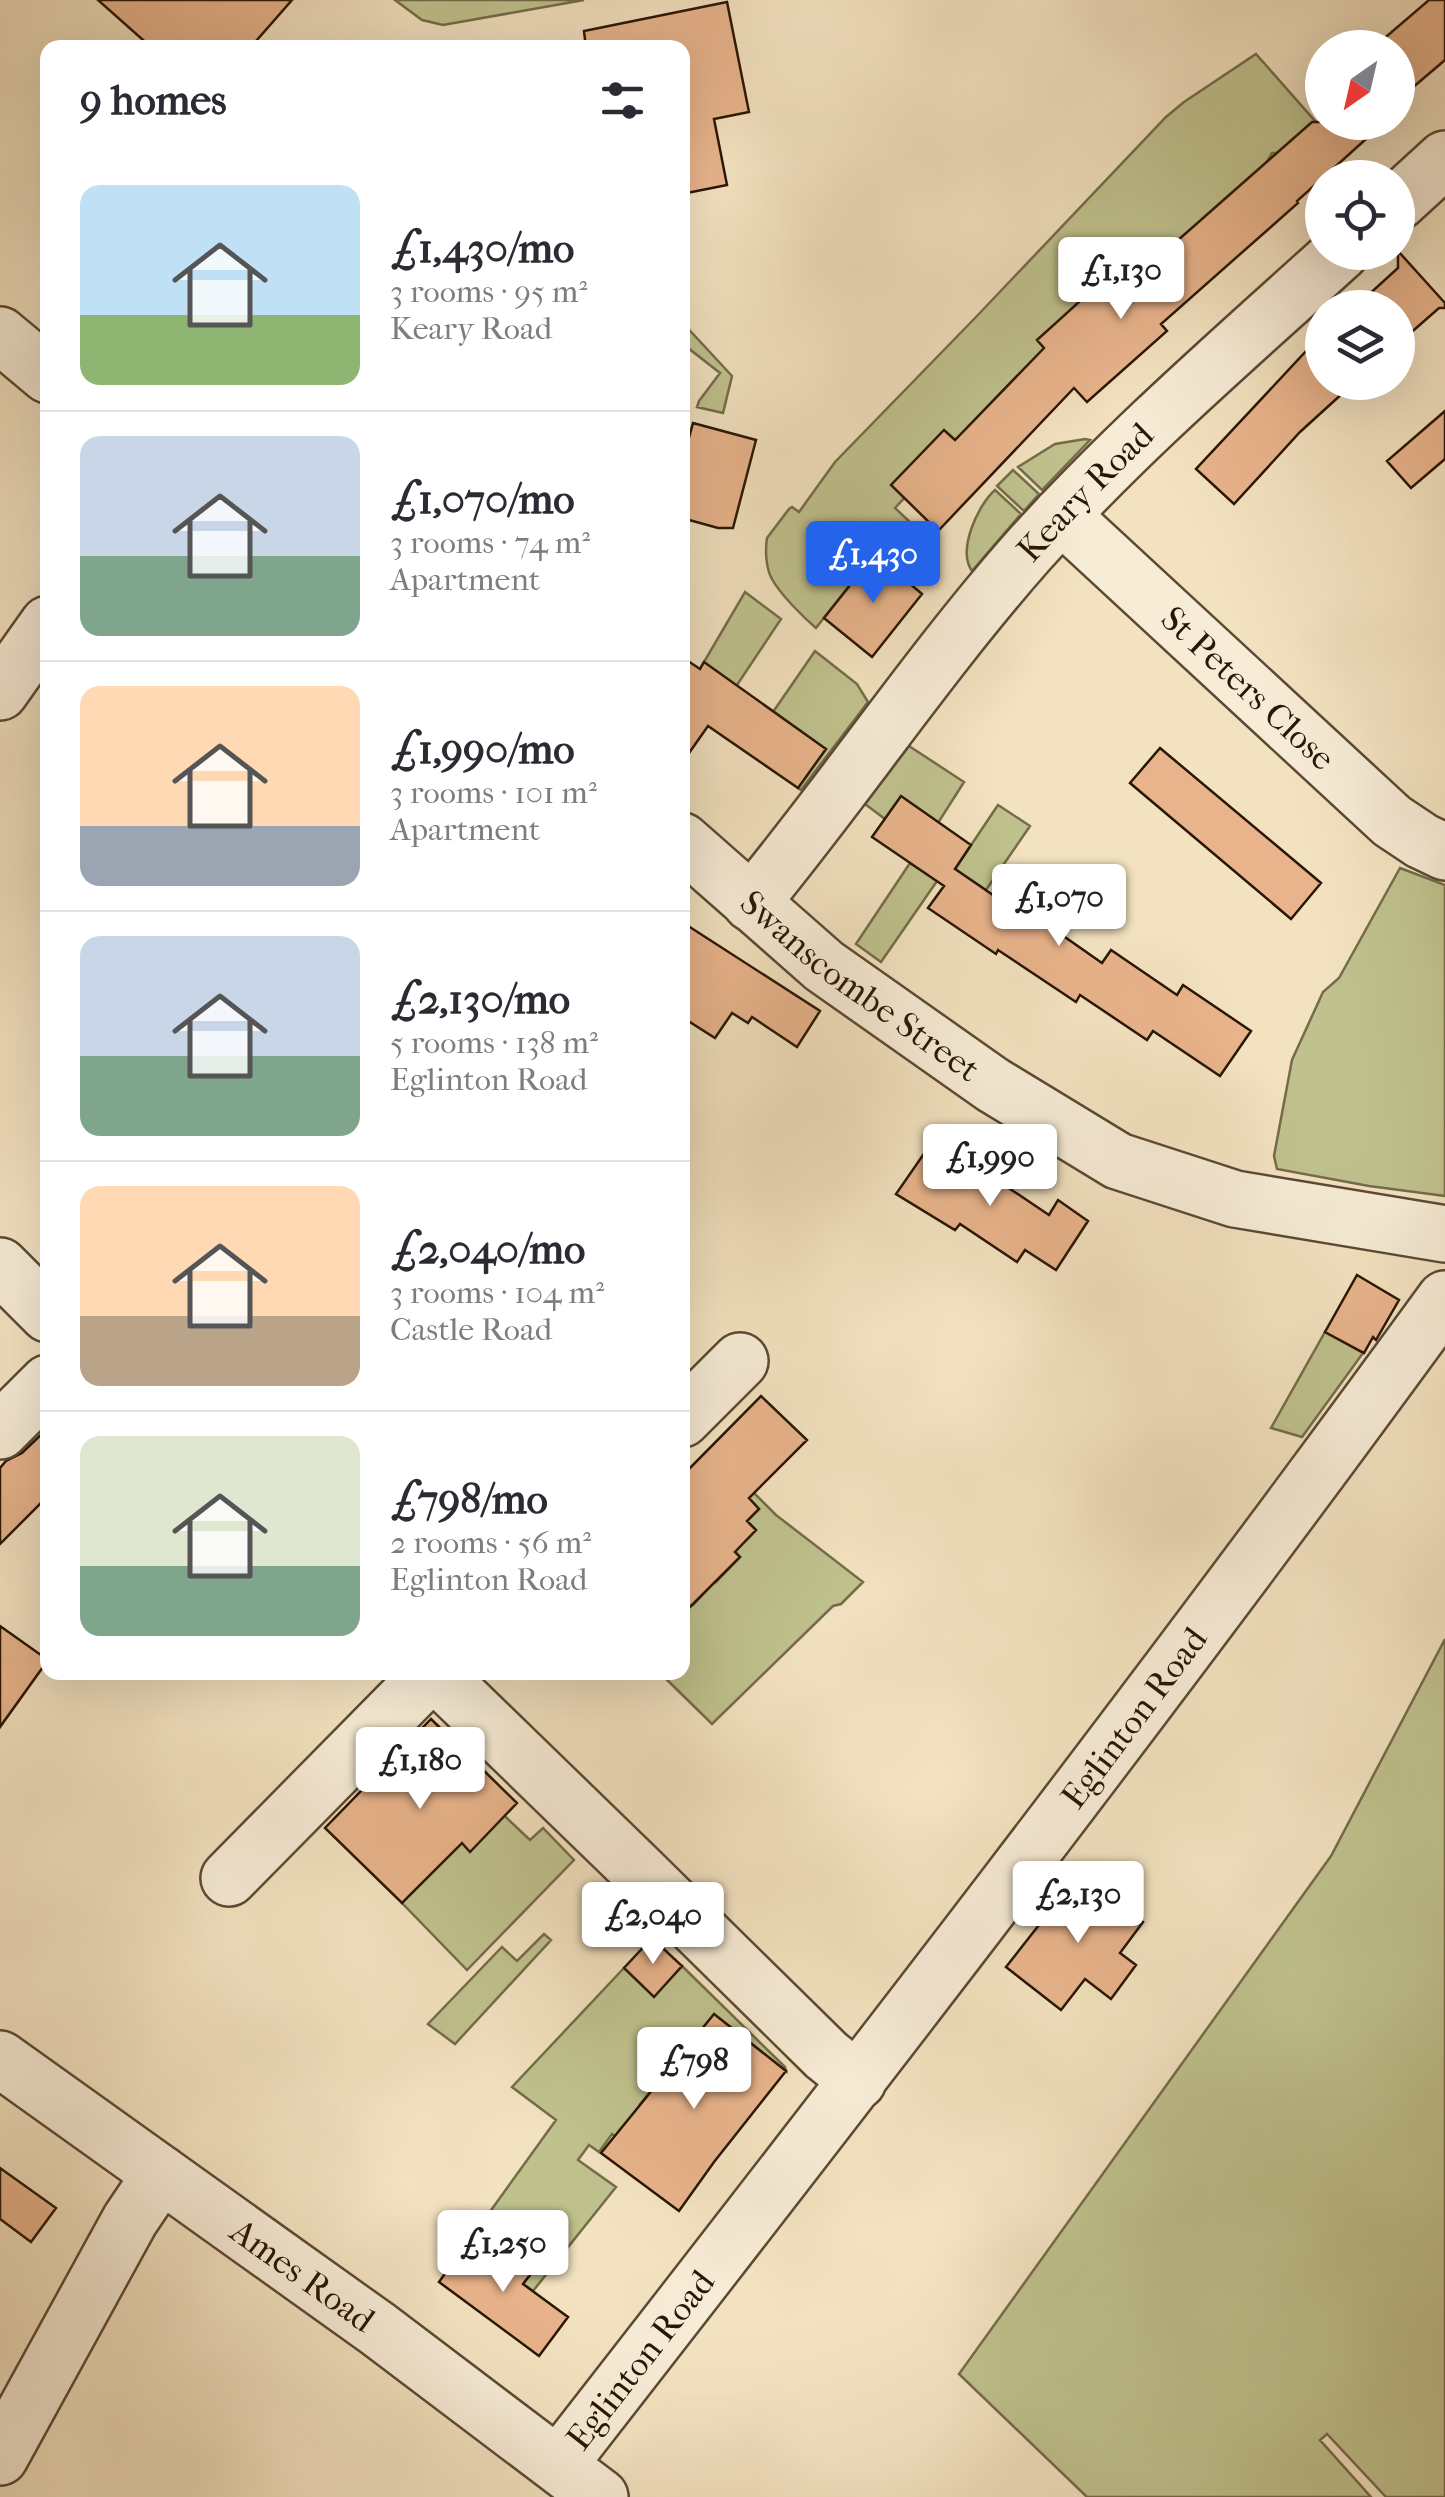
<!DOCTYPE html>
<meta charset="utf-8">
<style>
body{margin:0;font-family:"IM FELL French Canon",serif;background:#f2f2f3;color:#2b2b33;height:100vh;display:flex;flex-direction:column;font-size:38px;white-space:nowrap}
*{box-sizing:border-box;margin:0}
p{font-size:32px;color:#7c7c81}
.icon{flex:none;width:55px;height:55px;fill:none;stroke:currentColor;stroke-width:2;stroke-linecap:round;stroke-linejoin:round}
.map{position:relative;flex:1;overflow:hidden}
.panel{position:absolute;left:40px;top:40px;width:650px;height:1640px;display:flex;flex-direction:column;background:#fff;border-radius:20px;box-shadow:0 10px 40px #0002}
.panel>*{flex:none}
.needle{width:65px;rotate:214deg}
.tools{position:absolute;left:1305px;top:30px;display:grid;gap:20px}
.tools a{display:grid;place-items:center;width:110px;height:110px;border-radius:50%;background:#fff;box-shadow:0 10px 40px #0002;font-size:50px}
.price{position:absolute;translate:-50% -85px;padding:0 22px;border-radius:10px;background:#fff;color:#222;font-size:32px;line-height:65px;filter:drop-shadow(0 2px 5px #0008)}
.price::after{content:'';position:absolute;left:50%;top:60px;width:30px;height:22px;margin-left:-15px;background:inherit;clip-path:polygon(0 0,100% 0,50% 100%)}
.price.on{background:#2563eb;color:#fff}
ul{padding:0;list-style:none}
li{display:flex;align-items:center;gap:30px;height:250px;padding:0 40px}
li+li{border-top:2px solid #e1e1e2}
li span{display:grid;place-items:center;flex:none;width:280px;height:200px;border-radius:20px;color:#555}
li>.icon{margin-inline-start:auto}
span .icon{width:120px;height:120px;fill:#fffc;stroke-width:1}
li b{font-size:42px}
h2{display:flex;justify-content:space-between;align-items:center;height:120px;padding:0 40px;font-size:42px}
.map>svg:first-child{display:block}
.green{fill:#c0c28e;stroke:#746c4a;stroke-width:2.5}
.building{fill:#e9b48c;stroke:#281606;stroke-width:2.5}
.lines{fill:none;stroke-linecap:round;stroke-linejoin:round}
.minor-casing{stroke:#5b4934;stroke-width:60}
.minor{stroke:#f7ecd6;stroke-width:55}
.labels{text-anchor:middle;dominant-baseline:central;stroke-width:8;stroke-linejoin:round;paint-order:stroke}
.street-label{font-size:35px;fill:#281606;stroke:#f7ecd6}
</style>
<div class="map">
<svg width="1445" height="2497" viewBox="0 0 1445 2497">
<rect width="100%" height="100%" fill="#f3e2c0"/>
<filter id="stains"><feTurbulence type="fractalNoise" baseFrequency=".002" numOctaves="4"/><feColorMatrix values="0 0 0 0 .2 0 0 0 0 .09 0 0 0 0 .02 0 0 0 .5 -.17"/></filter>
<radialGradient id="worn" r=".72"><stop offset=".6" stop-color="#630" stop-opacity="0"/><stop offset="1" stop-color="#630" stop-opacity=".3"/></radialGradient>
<path class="green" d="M 395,0 L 584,0 L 443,25 L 422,20 Z
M 1256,54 L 1315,121 L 1278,153 L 1272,153 L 1265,165 L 1126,287 L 1054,325 L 1038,339 L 1050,354 L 945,455 L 895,508 L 929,540 L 920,547 L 895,527 L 816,628 C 803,617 780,594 772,579 C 766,569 765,550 767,538 L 789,509 L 792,507 L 799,512 L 835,462 L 976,317 L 1166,117 L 1184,102 Z
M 682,322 L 732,376 L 723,413 L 697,407 L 699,401 L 720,373 L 683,344 Z
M 1085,439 L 1090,440 L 1042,490 L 1018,467 L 1055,444 Z
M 1013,470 L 1039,494 L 1024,511 L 997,486 Z
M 995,490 L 1021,514 L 972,571 C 957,550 978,505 995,490 Z
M 745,592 L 781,619 L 721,709 L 701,667 Z
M 815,651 L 857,684 L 868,702 L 801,790 L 798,788 L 825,749 L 773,712 Z
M 909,746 L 964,782 L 938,823 L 885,819 L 865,804 Z
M 998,805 L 1030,826 L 986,890 L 955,869 Z
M 910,863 L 937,881 L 881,962 L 856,944 Z
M 1400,868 L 1445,885 L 1445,1196 L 1369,1186 L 1277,1169 L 1274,1156 L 1292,1060 L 1323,992 L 1339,978 Z
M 1325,1332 L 1363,1353 L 1302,1437 L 1271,1428 Z
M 750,1489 L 776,1515 L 863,1582 L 841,1604 L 833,1606 L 712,1724 L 660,1673 L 682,1672 L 683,1608 L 689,1601 L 693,1605 L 706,1591 L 684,1552 L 716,1582 L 740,1557 L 709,1526 L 745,1541 L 756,1530 L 747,1521 L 759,1509 L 745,1494 Z
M 1445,1639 L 1445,2497 L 1386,2497 L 1327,2434 L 1320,2440 L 1371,2497 L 1087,2497 L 959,2374 L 1331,1856 Z
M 422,1804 L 470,1851 L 492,1804 L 530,1840 L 543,1828 L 574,1860 L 467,1970 L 402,1903 L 414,1890 Z
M 544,1934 L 551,1940 L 455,2044 L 428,2024 L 502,1947 L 517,1961 Z
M 682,1966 L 785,2067 L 786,2071 L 715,2015 L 683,2117 L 651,2091 L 640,2104 L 662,2123 L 649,2162 L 612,2134 L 599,2152 L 589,2145 L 578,2160 L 616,2187 L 533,2291 L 523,2284 L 529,2275 L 517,2266 L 490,2260 L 497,2250 L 474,2234 L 556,2120 L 512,2087 L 624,1968 L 654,1996 Z"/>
<path class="building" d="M 98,0 L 292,0 L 250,48 L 152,48 Z
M 1429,0 L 1445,0 L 1445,60 L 1398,100 L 1398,48 L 1373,48 Z
M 727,2 L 749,112 L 714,119 L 727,185 L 682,194 L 682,48 L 586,48 L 584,31 Z
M 1312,122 L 1385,122 L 1297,201 L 1298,203 L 1161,324 L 1167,331 L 1087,402 L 1074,388 L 938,531 L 891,485 L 944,430 L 955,440 L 1044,348 L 1037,340 L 1113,271 L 1126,286 Z
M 1398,251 L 1445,303 L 1445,308 L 1439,308 L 1398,344 L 1398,308 L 1354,308 L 1398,268 Z
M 1322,334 L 1322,382 L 1355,382 L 1300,432 L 1234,504 L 1196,469 Z
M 1445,411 L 1445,459 L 1411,488 L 1387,461 Z
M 693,423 L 756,440 L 733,528 L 718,528 L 682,518 L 682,463 Z
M 875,554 L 922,594 L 872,657 L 824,618 Z
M 682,657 L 700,669 L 704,662 L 826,749 L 798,788 L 708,726 L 682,763 Z
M 1160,748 L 1321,883 L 1291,919 L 1130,783 Z
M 901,796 L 971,845 L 955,869 L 1028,919 L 1032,914 L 1102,963 L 1111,950 L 1177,995 L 1183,985 L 1251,1031 L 1220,1076 L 1153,1031 L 1147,1040 L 1080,995 L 1076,1002 L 998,950 L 996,954 L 928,908 L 944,886 L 872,837 Z
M 682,922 L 820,1011 L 797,1047 L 752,1017 L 748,1023 L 732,1013 L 715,1038 L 682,1017 Z
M 930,1145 L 962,1167 L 967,1160 L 1049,1215 L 1058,1200 L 1088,1221 L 1056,1270 L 1025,1250 L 1017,1262 L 960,1224 L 955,1230 L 896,1194 Z
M 1357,1275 L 1399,1300 L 1376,1340 L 1373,1337 L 1364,1353 L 1325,1332 Z
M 761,1396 L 807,1440 L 749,1498 L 759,1509 L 747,1521 L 756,1530 L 735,1552 L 740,1557 L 682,1615 L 682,1476 Z
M 48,1428 L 48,1496 L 0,1544 L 0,1468 L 6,1461 L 22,1453 Z
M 0,1626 L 48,1660 L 0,1727 Z
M 431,1719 L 517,1803 L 470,1852 L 462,1843 L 402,1903 L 325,1828 Z
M 1079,1874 L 1143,1922 L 1120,1953 L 1136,1965 L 1111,1999 L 1085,1979 L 1061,2010 L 1006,1967 Z
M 652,1938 L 682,1966 L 654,1997 L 624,1968 Z
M 714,2014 L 786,2071 L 714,2162 L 679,2211 L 601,2153 Z
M 0,2168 L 56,2208 L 31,2242 L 0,2219 Z
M 472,2236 L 530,2275 L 523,2284 L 568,2317 L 539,2356 L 439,2282 Z"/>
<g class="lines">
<g class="minor-casing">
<g id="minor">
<path d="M 1398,202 L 1445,159"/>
<path d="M 0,335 L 48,375"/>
<path id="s1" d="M 1061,515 L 1392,821 L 1422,841 L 1445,852"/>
<path d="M 0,692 L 48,624"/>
<path id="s2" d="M 682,841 L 824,966 L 993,1085 L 1118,1161 L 1235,1199 L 1445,1234"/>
<path id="s3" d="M 751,903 C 846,788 929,663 1028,551 C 1124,444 1234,349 1341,252"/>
<path d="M 0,1266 L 48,1314"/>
<path d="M 682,1419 L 740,1361"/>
<path d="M 0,1431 L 48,1383"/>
<path d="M 434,1672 L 638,1870 L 826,2055 L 858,2081"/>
<path d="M 229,1878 L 432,1672"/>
<path id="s4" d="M 0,2059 L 378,2329 L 600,2497"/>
<path d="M 0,2457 L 130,2220 L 161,2174"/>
<path id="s5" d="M 559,2464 C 859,2079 1158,1693 1445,1299"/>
</g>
</g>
<use href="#minor" class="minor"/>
</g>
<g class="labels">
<g class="street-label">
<text stroke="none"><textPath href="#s3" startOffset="530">Keary Road</textPath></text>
<text stroke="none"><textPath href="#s1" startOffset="255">St Peters Close</textPath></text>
<text stroke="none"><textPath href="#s2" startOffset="230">Swanscombe Street</textPath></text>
<text stroke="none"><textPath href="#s5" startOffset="942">Eglinton Road</textPath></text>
<text stroke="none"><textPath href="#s4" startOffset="372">Ames Road</textPath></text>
<text stroke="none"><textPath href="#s5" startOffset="132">Eglinton Road</textPath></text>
</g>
</g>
<rect width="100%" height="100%" filter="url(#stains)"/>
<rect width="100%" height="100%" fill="url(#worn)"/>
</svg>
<div class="tools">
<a><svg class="needle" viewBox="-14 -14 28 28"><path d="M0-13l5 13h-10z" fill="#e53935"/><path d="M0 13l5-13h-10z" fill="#7c7c81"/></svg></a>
<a><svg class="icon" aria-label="locate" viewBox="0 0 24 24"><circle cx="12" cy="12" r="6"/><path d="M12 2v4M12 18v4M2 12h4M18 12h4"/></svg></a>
<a><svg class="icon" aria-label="layers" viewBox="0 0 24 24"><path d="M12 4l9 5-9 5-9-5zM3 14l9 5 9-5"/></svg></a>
</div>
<b class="price" style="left:1121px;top:322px">£1,130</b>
<b class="price on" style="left:873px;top:606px">£1,430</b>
<b class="price" style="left:1059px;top:949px">£1,070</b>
<b class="price" style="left:990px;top:1209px">£1,990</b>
<b class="price" style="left:420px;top:1812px">£1,180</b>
<b class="price" style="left:1078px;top:1946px">£2,130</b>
<b class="price" style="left:653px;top:1967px">£2,040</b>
<b class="price" style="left:694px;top:2112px">£798</b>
<b class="price" style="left:503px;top:2295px">£1,250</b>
<section class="panel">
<h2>9 homes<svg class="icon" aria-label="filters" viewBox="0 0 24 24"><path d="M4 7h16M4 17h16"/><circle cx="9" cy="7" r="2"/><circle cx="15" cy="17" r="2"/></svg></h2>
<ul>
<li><span style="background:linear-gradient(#bfe0f5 65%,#8fb573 0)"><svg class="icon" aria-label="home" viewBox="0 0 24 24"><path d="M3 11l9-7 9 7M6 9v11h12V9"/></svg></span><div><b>£1,430/mo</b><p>3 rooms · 95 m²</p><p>Keary Road</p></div></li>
<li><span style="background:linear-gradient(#c9d6e8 60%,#7fa58c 0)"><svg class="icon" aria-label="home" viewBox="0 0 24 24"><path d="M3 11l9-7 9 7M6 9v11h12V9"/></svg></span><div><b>£1,070/mo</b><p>3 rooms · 74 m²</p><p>Apartment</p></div></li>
<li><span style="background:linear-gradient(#ffd9b3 70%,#9aa5b1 0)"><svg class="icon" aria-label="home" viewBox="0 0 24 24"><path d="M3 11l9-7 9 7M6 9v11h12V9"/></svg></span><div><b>£1,990/mo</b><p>3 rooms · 101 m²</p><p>Apartment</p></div></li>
<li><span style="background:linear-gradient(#c9d6e8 60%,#7fa58c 0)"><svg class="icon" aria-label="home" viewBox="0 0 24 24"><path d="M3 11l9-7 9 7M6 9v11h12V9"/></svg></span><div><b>£2,130/mo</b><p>5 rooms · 138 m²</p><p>Eglinton Road</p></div></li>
<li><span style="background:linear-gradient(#ffd9b3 65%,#b9a48a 0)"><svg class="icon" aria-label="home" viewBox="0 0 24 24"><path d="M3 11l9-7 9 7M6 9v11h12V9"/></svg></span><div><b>£2,040/mo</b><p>3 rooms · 104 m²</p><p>Castle Road</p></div></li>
<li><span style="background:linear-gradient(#dfe7d0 65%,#7fa58c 0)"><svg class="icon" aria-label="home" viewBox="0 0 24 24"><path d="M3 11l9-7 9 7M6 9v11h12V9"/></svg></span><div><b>£798/mo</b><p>2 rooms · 56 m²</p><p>Eglinton Road</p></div></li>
</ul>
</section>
</div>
